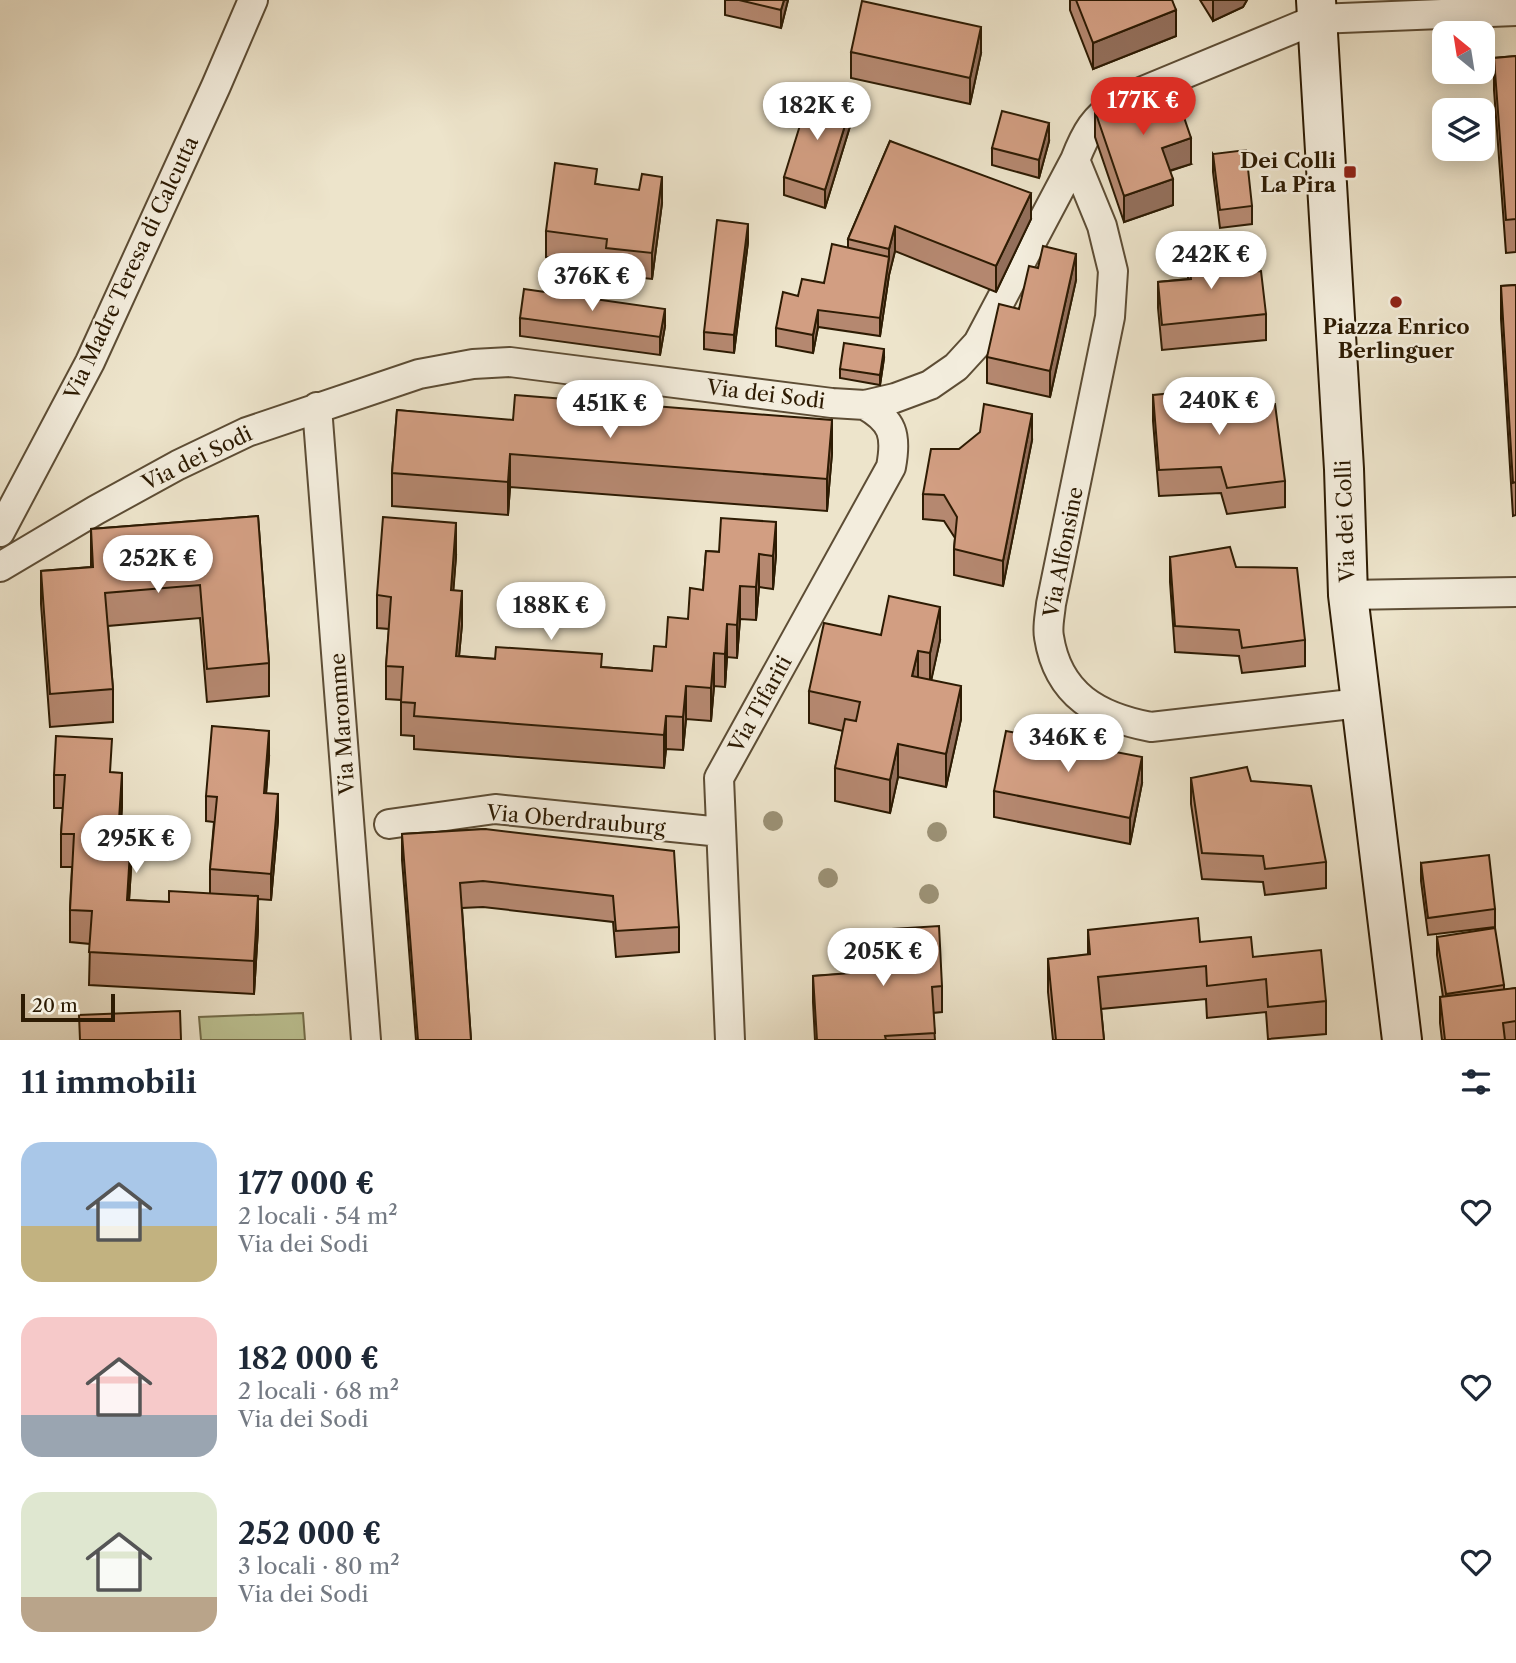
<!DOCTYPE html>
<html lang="it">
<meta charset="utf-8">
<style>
body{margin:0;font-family:"Libre Caslon Text",serif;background:#f2f2f3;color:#1f2937;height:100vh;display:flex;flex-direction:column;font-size:26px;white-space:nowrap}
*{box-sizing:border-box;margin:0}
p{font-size:23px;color:#747a83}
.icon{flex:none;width:38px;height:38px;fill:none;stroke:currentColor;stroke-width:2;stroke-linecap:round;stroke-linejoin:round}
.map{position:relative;height:1040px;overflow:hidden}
.sheet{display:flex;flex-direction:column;background:#fff;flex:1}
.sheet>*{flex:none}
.needle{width:46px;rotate:330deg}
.fabs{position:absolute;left:1432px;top:21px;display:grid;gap:14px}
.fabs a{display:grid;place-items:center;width:63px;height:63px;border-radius:14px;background:#fff;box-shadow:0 4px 18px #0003;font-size:35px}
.scale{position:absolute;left:21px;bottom:18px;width:94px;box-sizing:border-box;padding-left:7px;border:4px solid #2d1b03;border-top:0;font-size:19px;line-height:24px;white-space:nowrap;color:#2d1b03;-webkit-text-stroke:5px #f3eddd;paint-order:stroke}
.price{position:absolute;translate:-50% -60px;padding:0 16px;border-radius:24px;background:#fff;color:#222;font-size:23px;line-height:46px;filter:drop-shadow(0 2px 4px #0008)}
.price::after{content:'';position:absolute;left:50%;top:42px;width:21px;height:16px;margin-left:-10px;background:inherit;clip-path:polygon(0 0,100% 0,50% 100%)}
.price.on{background:#d93025;color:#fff}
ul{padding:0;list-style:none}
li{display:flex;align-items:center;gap:21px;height:175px;padding:0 21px}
li span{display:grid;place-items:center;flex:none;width:196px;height:140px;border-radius:21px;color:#555}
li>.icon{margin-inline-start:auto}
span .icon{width:84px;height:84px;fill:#fffc;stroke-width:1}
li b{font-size:30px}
h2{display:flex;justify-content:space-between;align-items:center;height:84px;padding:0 21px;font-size:30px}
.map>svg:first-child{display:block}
.green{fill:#bdc394;stroke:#756f4c;stroke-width:2}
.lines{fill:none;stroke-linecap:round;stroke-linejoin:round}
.street-casing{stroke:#5d4d35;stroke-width:32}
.secondary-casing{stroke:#2d1b03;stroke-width:42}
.street{stroke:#f3eddd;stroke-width:28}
.secondary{stroke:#f3eddd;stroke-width:38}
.tree{fill:#9b9175}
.wall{fill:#b58870;stroke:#2d1b03;stroke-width:2}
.shaded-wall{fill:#936f5b;stroke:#2d1b03;stroke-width:2}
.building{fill:#d29e82;stroke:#2d1b03;stroke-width:2}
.poi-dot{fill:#8f2418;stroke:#f3eddd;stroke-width:2.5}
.labels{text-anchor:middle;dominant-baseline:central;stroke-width:5;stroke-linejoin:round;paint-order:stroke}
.poi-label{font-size:21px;font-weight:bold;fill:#2d1b03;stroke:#f3eddd;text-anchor:end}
.street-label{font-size:21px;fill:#2d1b03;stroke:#f3eddd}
</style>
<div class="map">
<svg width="1516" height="1040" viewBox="0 0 1516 1040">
<rect width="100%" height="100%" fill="#ede4cb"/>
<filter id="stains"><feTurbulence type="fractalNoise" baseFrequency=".00286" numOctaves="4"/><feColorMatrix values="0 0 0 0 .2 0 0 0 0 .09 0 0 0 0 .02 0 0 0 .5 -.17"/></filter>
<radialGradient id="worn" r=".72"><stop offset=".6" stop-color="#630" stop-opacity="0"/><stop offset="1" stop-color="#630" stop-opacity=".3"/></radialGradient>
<path class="green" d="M 303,1013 L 305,1040 L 201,1040 L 199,1017 Z"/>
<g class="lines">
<g class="street-casing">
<path id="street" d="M 1075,160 L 1102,226 L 1113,271 L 1110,317 L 1051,604 C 1050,615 1047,627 1049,637 C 1058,695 1098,717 1151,727 L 1360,703
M 317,407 L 366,1040
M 0,532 L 90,362 L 216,86 L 253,0
M 0,567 L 96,510 L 178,465 L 247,432 L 419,374 L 473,364 L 510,362 L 832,403 L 865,405 L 895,398 L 930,385 L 956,367 L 978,343 L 1075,160 C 1086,132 1094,118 1119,101 L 1317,19 L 1516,11
M 1348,595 L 1516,592
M 389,824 L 495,809 L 721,832
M 730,1040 L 719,778 L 891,467 C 897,435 893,421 865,405"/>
</g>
<g class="secondary-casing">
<path id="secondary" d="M 1316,0 L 1344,469 L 1348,595 L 1402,1040"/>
</g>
<use href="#street" class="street"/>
<use href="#secondary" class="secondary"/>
</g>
<g class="tree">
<circle cx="773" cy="821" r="10"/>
<circle cx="937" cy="832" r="10"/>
<circle cx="828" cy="878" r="10"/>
<circle cx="929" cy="894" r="10"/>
</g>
<path class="wall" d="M 725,0 L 788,0 L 781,28 L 725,15 Z
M 1070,0 L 1172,0 L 1176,36 L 1093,69 L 1070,10 Z
M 1200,0 L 1247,0 L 1243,7 L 1213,21 Z
M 851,52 L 981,53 L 970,104 L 851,78 Z
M 1516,56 L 1516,252 L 1506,253 L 1494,90 L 1494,58 Z
M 1095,111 L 1191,164 L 1170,171 L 1173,205 L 1124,222 L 1095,137 Z
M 851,123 L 825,208 L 784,195 L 784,177 Z
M 890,141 L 1031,219 L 996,292 L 895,251 L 889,275 L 880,336 L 818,327 L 813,353 L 776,346 L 776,328 L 798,296 L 824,283 L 848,247 L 848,239 Z
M 1049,141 L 1039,178 L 992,165 L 992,148 Z
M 1213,154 L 1252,206 L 1252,224 L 1220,228 L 1213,172 Z
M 597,184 L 662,203 L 652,279 L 606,274 L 606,265 L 546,257 L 546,231 Z
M 748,242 L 734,353 L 704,349 L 704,332 Z
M 1188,251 L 1230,274 L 1266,314 L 1266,340 L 1162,350 L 1158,308 L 1158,282 L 1188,279 Z
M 1038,268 L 1076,280 L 1050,397 L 987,383 L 987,357 L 1019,309 Z
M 1516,285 L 1516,515 L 1513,516 L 1501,319 L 1501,286 Z
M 520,318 L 665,326 L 660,355 L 520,336 Z
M 884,358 L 880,385 L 840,378 L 840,369 Z
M 1153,395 L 1219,404 L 1285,481 L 1285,507 L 1227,514 L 1221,493 L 1159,496 L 1153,421 Z
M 397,410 L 832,453 L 827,511 L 510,487 L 508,515 L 392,506 L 392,473 Z
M 1032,440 L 1003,586 L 954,575 L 954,549 L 955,538 L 944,521 L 923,519 L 923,494 L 959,449 Z
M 258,516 L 269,663 L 269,696 L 207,702 L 200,618 L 108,626 L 113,689 L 113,722 L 50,727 L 41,604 L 41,571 L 91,567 L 91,529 Z
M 706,551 L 776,555 L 773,589 L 759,587 L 756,620 L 740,619 L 737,658 L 727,657 L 725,687 L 714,686 L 711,721 L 686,719 L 683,750 L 666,749 L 664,768 L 414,749 L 414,736 L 401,735 L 401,700 L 386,699 L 386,666 L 389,629 L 377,628 L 377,595 L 456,556 L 453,590 L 462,624 L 459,656 L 652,671 L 666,647 L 688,619 L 703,590 Z
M 1170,557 L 1236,567 L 1305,640 L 1305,666 L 1242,673 L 1239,656 L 1175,652 L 1170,582 Z
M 881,635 L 940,640 L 931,680 L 961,719 L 946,787 L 898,777 L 890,813 L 835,801 L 835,768 L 843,731 L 809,723 L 809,691 Z
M 269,757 L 266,793 L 278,820 L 271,900 L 258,899 L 258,929 L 254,994 L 89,985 L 90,944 L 70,942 L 70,910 L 72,867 L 61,867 L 61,834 L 63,808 L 54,808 L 54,775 L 111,773 L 122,806 L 120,835 L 131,869 L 129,900 L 169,902 L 210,894 L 210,869 L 214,822 L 206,821 L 206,796 Z
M 1191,778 L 1251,781 L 1326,862 L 1326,888 L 1265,895 L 1263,882 L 1202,879 L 1191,804 Z
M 1142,783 L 1130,844 L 994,817 L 994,791 Z
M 485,829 L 679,927 L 679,952 L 616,957 L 613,922 L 483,907 L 462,908 L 471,1040 L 416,1040 L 402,860 L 402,834 Z
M 1421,863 L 1495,909 L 1495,927 L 1428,935 L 1421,881 Z
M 1088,930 L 1200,942 L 1253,957 L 1326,1001 L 1326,1034 L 1268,1039 L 1266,1012 L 1207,1018 L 1206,999 L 1101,1009 L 1104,1040 L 1053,1040 L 1048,992 L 1048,959 L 1088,955 Z
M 860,931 L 942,986 L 942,1012 L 933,1013 L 935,1040 L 815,1040 L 813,1002 L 813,976 L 861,973 Z
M 1437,937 L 1504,985 L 1504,990 L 1516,988 L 1516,1040 L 1442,1040 L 1440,1023 L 1440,997 L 1443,997 L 1437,955 Z"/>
<path class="shaded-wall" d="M 784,0 L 788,0 L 781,28 L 781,10 Z
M 1213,0 L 1247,0 L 1243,7 L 1213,21 Z
M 1176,10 L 1176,36 L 1093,69 L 1093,43 Z
M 981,27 L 981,53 L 970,104 L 970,78 Z
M 851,106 L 851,123 L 825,208 L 825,190 Z
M 1049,123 L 1049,141 L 1039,178 L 1039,160 Z
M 1191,138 L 1191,164 L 1162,173 L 1162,148 Z
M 662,177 L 662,203 L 652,279 L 652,253 Z
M 1173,179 L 1173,205 L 1124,222 L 1124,196 Z
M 1031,193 L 1031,219 L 996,292 L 996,266 Z
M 748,224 L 748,242 L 734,353 L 734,335 Z
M 895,226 L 895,251 L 889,275 L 880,336 L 880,318 L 889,257 L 889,249 Z
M 1076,254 L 1076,280 L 1050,397 L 1050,371 Z
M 665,309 L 665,326 L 660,355 L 660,337 Z
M 818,310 L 818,327 L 813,353 L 813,335 Z
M 884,349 L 884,358 L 880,385 L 880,375 Z
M 1032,414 L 1032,440 L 1003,586 L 1003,561 Z
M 832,420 L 832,453 L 827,511 L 827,479 Z
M 510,454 L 510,487 L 508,515 L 508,482 Z
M 776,522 L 776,555 L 773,589 L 773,556 Z
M 456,523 L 456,556 L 451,623 L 451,590 Z
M 759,554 L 759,587 L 756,620 L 756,587 Z
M 740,586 L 740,619 L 737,658 L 737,625 Z
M 462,591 L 462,624 L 456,689 L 456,656 Z
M 940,607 L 940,640 L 930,686 L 930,653 Z
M 727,624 L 727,657 L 725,687 L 725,654 Z
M 918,651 L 918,684 L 912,676 Z
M 714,653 L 714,686 L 711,721 L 711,688 Z
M 686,686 L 686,719 L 683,750 L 683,717 Z
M 961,686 L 961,719 L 946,787 L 946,754 Z
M 666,716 L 666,749 L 664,768 L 664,735 Z
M 269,731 L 269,757 L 264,819 L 264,793 Z
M 898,744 L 898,777 L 890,813 L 890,780 Z
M 1142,757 L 1142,783 L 1130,844 L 1130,818 Z
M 122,773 L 122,806 L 118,868 L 118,835 Z
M 278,794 L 278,820 L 271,900 L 271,874 Z
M 131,836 L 131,869 L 127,933 L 127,900 Z
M 258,896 L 258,929 L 254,994 L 254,961 Z"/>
<path class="building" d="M 739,0 L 784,0 L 781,10 Z
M 1076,0 L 1172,0 L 1176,10 L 1093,43 Z
M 862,1 L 981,27 L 970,78 L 851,52 Z
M 1516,56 L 1516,219 L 1506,220 L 1494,58 Z
M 1173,85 L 1191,138 L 1162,148 L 1173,179 L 1124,196 L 1095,111 Z
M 810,93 L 851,106 L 825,190 L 784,177 Z
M 1002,111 L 1049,123 L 1039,160 L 992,148 Z
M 890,141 L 1031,193 L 996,266 L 895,226 L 889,249 L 848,239 Z
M 1246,150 L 1252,206 L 1220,210 L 1213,154 Z
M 555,163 L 597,169 L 595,184 L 639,190 L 642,174 L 662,177 L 652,253 L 606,248 L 607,239 L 546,231 Z
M 717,220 L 748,224 L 734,335 L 704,332 Z
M 832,244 L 889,257 L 880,318 L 818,310 L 813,335 L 776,328 L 783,292 L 798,296 L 802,279 L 824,283 Z
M 1043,246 L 1076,254 L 1050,371 L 987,357 L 999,304 L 1019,309 L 1029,266 L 1038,268 Z
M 1228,247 L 1230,274 L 1261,271 L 1266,314 L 1162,325 L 1158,282 L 1191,279 L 1188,251 Z
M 1516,285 L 1516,482 L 1513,483 L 1501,286 Z
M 524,289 L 665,309 L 660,337 L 520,318 Z
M 844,343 L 884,349 L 880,375 L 840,369 Z
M 1216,389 L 1219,404 L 1275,404 L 1285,481 L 1227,488 L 1221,467 L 1159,470 L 1153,395 Z
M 515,395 L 832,420 L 827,479 L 510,454 L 508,482 L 392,473 L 397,410 L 513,420 Z
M 984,404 L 1032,414 L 1003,561 L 954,549 L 957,517 L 944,495 L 923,494 L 931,449 L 959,449 L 980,432 Z
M 258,516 L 269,663 L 207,669 L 200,585 L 105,593 L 113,689 L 50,694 L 41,571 L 93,567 L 91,529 Z
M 383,517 L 456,523 L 451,590 L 462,591 L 456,656 L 495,659 L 496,647 L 602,654 L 601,667 L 652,671 L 654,646 L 666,647 L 668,617 L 688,619 L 690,588 L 703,590 L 706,551 L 719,552 L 721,518 L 776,522 L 773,556 L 759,554 L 756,587 L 740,586 L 737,625 L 727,624 L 725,654 L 714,653 L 711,688 L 686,686 L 683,717 L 666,716 L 664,735 L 414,716 L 415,703 L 401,702 L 403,667 L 386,666 L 391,597 L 377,595 Z
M 1230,547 L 1236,567 L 1297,568 L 1305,640 L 1242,648 L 1239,630 L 1175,626 L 1170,557 Z
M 889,596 L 940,607 L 930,653 L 918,651 L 912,676 L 961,686 L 946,754 L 898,744 L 890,780 L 835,768 L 845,719 L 856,721 L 860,702 L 809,691 L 824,623 L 881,635 Z
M 212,726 L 269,731 L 264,793 L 278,794 L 271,874 L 210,869 L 217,797 L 206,796 Z
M 1006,731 L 1142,757 L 1130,818 L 994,791 Z
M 56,736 L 112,739 L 110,772 L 122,773 L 118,835 L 131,836 L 127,900 L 169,902 L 169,891 L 258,896 L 254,961 L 89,952 L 92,911 L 70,910 L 74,834 L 61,834 L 65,775 L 54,775 Z
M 1247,767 L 1251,781 L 1311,786 L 1326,862 L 1265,869 L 1263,856 L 1202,853 L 1191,778 Z
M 485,829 L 674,851 L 679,927 L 616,931 L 613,896 L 483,881 L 460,883 L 471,1040 L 418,1040 L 402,834 Z
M 1489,855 L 1495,909 L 1428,918 L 1421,863 Z
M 1198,918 L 1200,942 L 1251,937 L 1253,957 L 1321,950 L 1326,1001 L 1268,1007 L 1266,979 L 1207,986 L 1206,966 L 1098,977 L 1104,1040 L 1056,1040 L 1048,959 L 1090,954 L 1088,930 Z
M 939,926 L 942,986 L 932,987 L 935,1033 L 885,1036 L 886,1040 L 817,1040 L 813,976 L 863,972 L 860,931 Z
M 1495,928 L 1504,985 L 1446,994 L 1437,937 Z
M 1516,988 L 1516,1021 L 1503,1023 L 1505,1040 L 1445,1040 L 1440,997 Z
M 180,1011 L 181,1040 L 80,1040 L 79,1015 Z"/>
<g class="poi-dot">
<rect x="1343" y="165" width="14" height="14" rx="3.5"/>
<circle cx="1396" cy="302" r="7"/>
</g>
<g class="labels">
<g class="poi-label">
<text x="1336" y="160">Dei Colli<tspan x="1336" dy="24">La Pira</tspan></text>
<text x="1396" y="326" text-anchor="middle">Piazza Enrico<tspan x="1396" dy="24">Berlinguer</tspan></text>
</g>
<g class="street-label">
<text transform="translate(131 268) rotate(-65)">Via Madre Teresa di Calcutta</text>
<text transform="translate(766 394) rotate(7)">Via dei Sodi</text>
<text transform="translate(197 458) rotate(-26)">Via dei Sodi</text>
<text transform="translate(1345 521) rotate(-92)">Via dei Colli</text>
<text transform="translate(1063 552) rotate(-79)">Via Alfonsine</text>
<text transform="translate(760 704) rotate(-61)">Via Tifariti</text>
<text transform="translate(342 724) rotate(-94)">Via Maromme</text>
<text transform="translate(576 820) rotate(5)">Via Oberdrauburg</text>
</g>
</g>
<rect width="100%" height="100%" filter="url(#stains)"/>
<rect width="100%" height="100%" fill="url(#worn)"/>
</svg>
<div class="fabs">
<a><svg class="needle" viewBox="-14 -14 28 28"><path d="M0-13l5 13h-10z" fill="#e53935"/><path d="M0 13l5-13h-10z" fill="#747a83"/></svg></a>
<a><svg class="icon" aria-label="layers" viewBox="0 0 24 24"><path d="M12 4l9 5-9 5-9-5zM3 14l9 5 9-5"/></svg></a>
</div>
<div class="scale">20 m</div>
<b class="price on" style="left:1143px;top:137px">177K €</b>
<b class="price" style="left:817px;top:142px">182K €</b>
<b class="price" style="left:1211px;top:291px">242K €</b>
<b class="price" style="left:592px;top:313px">376K €</b>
<b class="price" style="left:1219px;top:437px">240K €</b>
<b class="price" style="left:610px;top:440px">451K €</b>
<b class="price" style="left:158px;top:595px">252K €</b>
<b class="price" style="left:551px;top:642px">188K €</b>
<b class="price" style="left:1068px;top:774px">346K €</b>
<b class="price" style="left:136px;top:875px">295K €</b>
<b class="price" style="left:883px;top:988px">205K €</b>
</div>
<section class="sheet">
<h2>11 immobili<svg class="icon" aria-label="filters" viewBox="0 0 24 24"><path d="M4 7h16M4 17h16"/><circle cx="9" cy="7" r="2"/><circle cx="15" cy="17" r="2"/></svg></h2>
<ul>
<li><span style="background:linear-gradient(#a9c7e8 60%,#c2b280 0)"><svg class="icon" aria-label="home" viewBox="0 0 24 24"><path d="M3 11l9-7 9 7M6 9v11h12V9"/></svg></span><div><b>177 000 €</b><p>2 locali · 54 m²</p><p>Via dei Sodi</p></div><svg class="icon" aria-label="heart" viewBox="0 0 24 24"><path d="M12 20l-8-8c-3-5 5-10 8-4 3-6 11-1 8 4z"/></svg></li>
<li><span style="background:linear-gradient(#f6c9c9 70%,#9aa5b1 0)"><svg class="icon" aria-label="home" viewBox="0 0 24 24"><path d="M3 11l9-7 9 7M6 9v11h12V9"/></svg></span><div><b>182 000 €</b><p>2 locali · 68 m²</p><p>Via dei Sodi</p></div><svg class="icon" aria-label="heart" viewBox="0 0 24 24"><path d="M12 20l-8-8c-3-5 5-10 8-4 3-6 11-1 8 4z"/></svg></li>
<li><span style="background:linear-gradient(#dfe7d0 75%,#b9a48a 0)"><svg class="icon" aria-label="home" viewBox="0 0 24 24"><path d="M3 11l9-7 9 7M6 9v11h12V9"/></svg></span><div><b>252 000 €</b><p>3 locali · 80 m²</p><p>Via dei Sodi</p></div><svg class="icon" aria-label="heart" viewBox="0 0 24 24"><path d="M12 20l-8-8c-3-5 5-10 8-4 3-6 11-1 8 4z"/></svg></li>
</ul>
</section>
